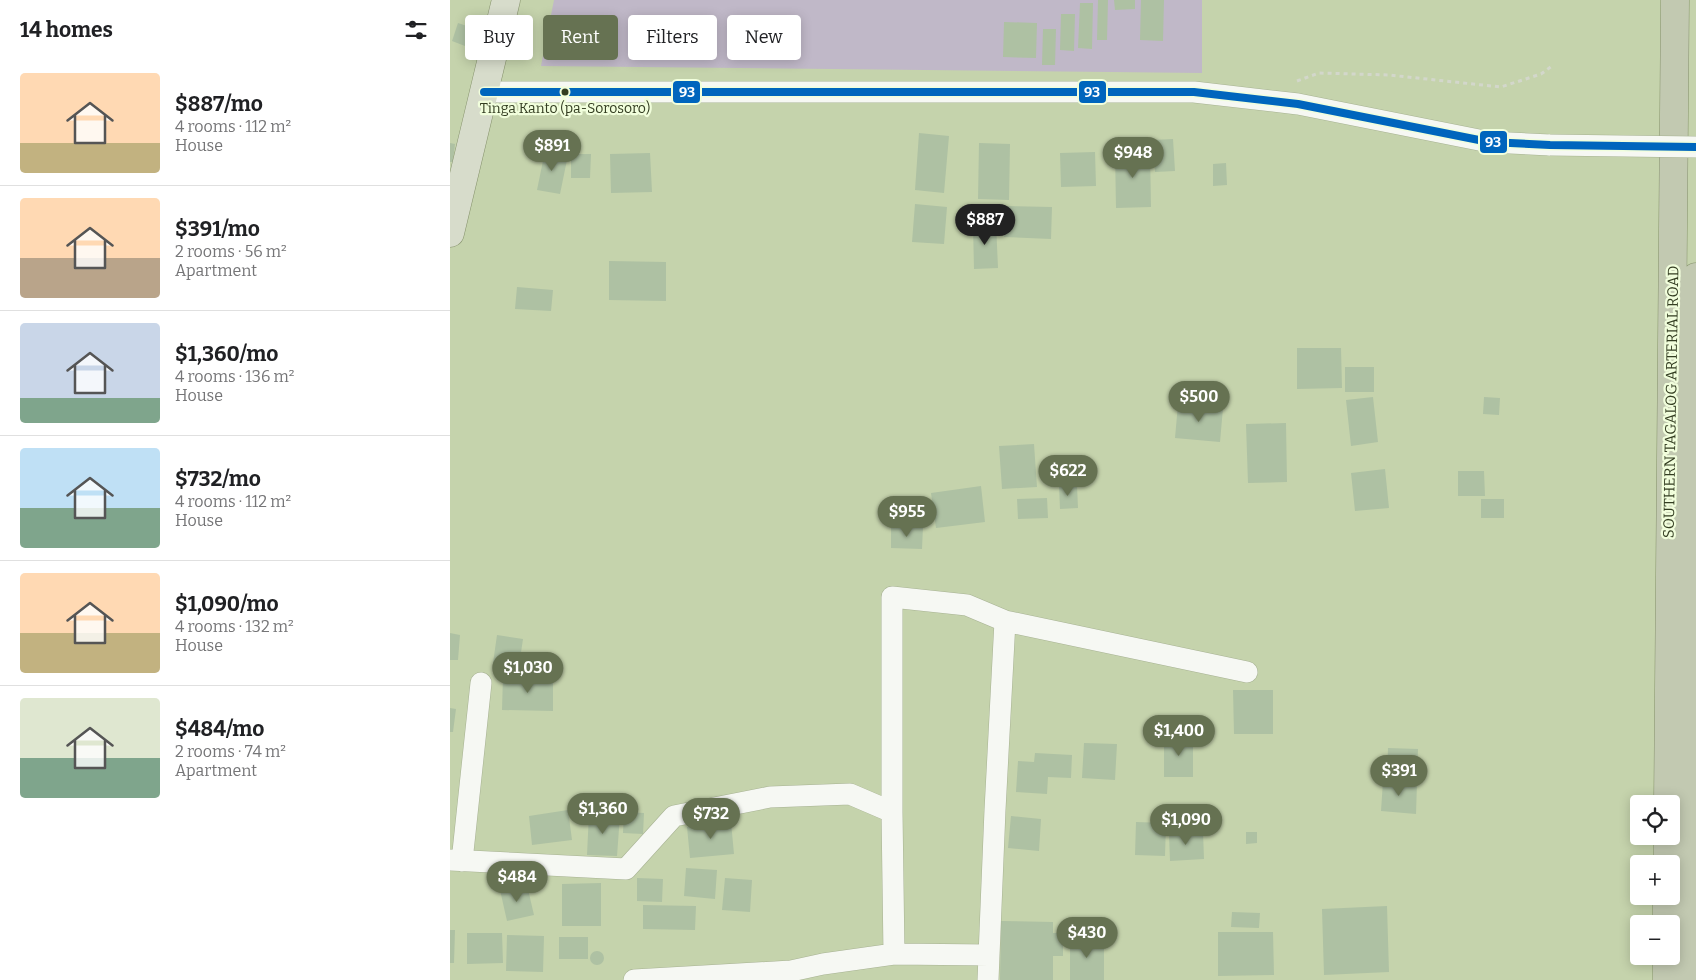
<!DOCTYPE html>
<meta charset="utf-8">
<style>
body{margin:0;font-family:Bitter,serif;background:#f2f2f2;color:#202124;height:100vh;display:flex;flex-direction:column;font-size:19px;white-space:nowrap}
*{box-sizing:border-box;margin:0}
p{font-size:16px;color:#757577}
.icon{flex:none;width:28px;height:28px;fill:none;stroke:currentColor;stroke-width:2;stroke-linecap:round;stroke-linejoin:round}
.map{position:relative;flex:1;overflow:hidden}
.drawer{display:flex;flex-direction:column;background:#fff;width:450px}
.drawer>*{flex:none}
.hud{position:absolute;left:15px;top:15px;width:475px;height:45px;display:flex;gap:10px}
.tools{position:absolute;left:1180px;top:795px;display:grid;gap:10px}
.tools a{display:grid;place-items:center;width:50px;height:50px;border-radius:5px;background:#fff;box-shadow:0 2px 12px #0003;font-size:25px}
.price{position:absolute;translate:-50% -42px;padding:0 11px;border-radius:18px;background:#667252;color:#fff;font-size:16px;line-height:32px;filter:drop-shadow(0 1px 2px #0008)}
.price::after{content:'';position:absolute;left:50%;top:30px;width:15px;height:11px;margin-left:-8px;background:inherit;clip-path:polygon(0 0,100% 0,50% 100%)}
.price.selected{background:#222;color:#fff}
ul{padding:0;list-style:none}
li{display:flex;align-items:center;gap:15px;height:125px;padding:0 20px}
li+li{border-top:1px solid #e0e0e0}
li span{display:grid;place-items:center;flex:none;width:140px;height:100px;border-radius:5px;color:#555}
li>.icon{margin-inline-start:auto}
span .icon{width:60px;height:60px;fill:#fffc;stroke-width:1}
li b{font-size:21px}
h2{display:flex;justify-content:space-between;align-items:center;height:60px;padding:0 20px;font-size:21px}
.tag{padding:0 18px;border-radius:5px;background:#fff;box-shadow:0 2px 12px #0003;font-size:18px;line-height:45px}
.tag.selected{background:#667252;color:#fff}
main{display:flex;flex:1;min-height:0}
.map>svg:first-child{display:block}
.green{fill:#c0b8c8}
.building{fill:#aec1a3}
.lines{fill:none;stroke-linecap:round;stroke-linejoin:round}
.street-casing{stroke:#a7b293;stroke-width:22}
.primary-casing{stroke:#86926c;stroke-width:29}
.highway-casing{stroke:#86926c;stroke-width:29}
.path{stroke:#d3d7cb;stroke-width:3;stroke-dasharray:4 4;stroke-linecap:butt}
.street{stroke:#f6f8f3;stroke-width:21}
.primary{stroke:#d7dccb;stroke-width:28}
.highway{stroke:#c2c9b1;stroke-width:28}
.street-bridge-casing{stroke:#a7b293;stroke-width:22;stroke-linecap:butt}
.street-bridge{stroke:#f6f8f3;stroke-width:21}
.bus-1-casing{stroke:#f1fedc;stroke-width:11}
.bus-1{stroke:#0065bd;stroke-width:8}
.bus-dot{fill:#333d21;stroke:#f1fedc;stroke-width:2}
.labels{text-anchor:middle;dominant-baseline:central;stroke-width:4.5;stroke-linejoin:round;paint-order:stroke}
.bus-label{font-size:14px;fill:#333d21;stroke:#f1fedc}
.street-label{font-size:15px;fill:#333d21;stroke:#f1fedc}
.line-badge{stroke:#f1fedc;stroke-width:2}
.badge-label{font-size:14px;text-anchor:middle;font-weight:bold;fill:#fff}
</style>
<main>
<section class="drawer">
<h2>14 homes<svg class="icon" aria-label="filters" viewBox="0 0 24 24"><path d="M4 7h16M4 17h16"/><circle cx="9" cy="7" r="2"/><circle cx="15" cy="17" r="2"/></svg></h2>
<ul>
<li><span style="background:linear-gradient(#ffd9b3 70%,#c2b280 0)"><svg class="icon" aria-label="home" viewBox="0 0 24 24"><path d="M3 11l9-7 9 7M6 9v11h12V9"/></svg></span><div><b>$887/mo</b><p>4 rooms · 112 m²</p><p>House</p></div></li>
<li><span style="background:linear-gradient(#ffd9b3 60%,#b9a48a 0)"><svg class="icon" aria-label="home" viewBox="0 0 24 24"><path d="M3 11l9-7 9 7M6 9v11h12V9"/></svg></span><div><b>$391/mo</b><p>2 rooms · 56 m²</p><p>Apartment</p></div></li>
<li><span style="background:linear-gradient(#c9d6e8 75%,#7fa58c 0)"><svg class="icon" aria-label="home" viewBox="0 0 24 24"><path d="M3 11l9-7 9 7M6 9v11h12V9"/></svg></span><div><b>$1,360/mo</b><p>4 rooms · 136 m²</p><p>House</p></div></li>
<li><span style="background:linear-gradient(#bfe0f5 60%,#7fa58c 0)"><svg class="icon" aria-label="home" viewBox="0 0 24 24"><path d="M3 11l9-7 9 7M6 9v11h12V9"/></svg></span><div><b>$732/mo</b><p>4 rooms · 112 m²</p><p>House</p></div></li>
<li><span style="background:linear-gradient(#ffd9b3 60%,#c2b280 0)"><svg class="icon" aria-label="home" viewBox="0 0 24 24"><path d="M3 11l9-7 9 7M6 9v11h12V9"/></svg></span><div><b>$1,090/mo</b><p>4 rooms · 132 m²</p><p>House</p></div></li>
<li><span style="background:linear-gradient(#dfe7d0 60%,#7fa58c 0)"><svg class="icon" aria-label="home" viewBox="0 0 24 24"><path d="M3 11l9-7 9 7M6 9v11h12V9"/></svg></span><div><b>$484/mo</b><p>2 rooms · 74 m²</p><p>Apartment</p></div></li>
</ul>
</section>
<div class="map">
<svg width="1246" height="980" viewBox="0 0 1246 980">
<rect width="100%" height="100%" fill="#c5d3ac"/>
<path class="green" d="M 104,0 L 752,0 L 752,73 L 91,66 Z"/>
<path class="building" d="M 648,0 L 658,0 L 657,40 L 647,40 Z
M 664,0 L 685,0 L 685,9 L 665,10 Z
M 691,0 L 714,0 L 713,41 L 690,40 Z
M 630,3 L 643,3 L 642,49 L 628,48 Z
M 611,14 L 625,14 L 624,51 L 610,50 Z
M 554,22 L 587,23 L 586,58 L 553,57 Z
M 8,23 L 35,32 L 28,51 L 2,41 Z
M 593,29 L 606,29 L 605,65 L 592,65 Z
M 469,133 L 499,136 L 494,193 L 465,190 Z
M 723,139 L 725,171 L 705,172 L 703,140 Z
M 0,143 L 5,144 L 3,162 L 0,162 Z
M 529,143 L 560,144 L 559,200 L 528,199 Z
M 700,150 L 701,207 L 666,208 L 665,151 Z
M 95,151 L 118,155 L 110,194 L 87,190 Z
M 645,152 L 646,186 L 611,187 L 610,153 Z
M 200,153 L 202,192 L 161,193 L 160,154 Z
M 121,154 L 141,154 L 140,178 L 121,178 Z
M 776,163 L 777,185 L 763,186 L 763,164 Z
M 465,204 L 497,207 L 494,244 L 462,242 Z
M 555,206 L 602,207 L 601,239 L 554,237 Z
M 546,223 L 548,268 L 524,269 L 523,224 Z
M 159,261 L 216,262 L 216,301 L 159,300 Z
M 67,287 L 103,290 L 101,311 L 65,309 Z
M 847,348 L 891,348 L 892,388 L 847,389 Z
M 895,367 L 924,367 L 924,392 L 895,392 Z
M 923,397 L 928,442 L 901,446 L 896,400 Z
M 1034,397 L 1050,398 L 1049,415 L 1033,414 Z
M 728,404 L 773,408 L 770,442 L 725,438 Z
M 836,423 L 837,482 L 798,483 L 796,424 Z
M 584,444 L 587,487 L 552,489 L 549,446 Z
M 935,469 L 939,508 L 905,511 L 901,473 Z
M 1008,471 L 1034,471 L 1035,496 L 1008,496 Z
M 609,485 L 627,485 L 628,508 L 610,509 Z
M 531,486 L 535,522 L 486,528 L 481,493 Z
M 597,498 L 598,518 L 568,519 L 567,499 Z
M 1031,499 L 1054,499 L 1054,518 L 1031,518 Z
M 441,527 L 473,527 L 472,549 L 441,548 Z
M 0,633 L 10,635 L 8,660 L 0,660 Z
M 47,635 L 73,639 L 69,666 L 43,663 Z
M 53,676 L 103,677 L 103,711 L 52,710 Z
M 783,690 L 823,690 L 823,734 L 784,734 Z
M 0,708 L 6,709 L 3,732 L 0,732 Z
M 714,737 L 743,737 L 743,777 L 714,777 Z
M 634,743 L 667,744 L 665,780 L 632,778 Z
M 938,748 L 968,749 L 967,776 L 937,775 Z
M 585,753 L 622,755 L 621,778 L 598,777 L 597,794 L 566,792 L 568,761 L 584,762 Z
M 933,781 L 967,783 L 966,814 L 931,811 Z
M 118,810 L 122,840 L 82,845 L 79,816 Z
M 174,812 L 194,813 L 193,834 L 173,833 Z
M 139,813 L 170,815 L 167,856 L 137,855 Z
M 561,816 L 591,819 L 589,851 L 558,848 Z
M 281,822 L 284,854 L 240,858 L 237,827 Z
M 686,822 L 716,823 L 715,856 L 685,855 Z
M 753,832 L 754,859 L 720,861 L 719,834 Z
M 796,832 L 807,832 L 807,843 L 796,844 Z
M 236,868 L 267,870 L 265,899 L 234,896 Z
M 187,878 L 213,879 L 212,902 L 187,901 Z
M 275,878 L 302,880 L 300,912 L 272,910 Z
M 151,883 L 151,926 L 112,926 L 112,884 Z
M 77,885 L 84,915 L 57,921 L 50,890 Z
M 193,905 L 246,906 L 245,930 L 193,929 Z
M 937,906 L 939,972 L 874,975 L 872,909 Z
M 782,912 L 810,913 L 809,928 L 781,927 Z
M 551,921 L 603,922 L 603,933 L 613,933 L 613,956 L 603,956 L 603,980 L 550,980 Z
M 0,930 L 5,930 L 4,963 L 0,963 Z
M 768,932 L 823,932 L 824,975 L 768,976 Z
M 17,933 L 52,933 L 53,963 L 17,964 Z
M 57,935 L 94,936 L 93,972 L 56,971 Z
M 109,937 L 138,937 L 138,959 L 109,959 Z
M 654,937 L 654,980 L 620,980 L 620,938 Z
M140 958a7 7 0 1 1 14 0a7 7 0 1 1-14 0Z"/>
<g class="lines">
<g class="street-casing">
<path id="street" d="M 34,92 L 744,92 L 848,104 L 1039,142 L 1100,145
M 442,812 L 444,954 L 539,955
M 0,860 L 176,869 L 224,816 L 320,797 L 400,794 L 442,812 L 442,597 L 517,605 L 555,621 L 797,672
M 12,861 L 31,683
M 184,980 L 341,971 L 373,964 L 444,954
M 538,980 L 545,810 L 555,621"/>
</g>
<g class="primary-casing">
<path id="primary" d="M 0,233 L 56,0"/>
</g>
<g class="highway-casing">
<path id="highway" d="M 1218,804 L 1225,0
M 1218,864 L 1218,836
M 1217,924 L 1217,896
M 1217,980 L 1217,956
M 1238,980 L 1246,277"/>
</g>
<path class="path" d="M 847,81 L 869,73 L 939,75 L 1051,87 L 1091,74 L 1102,66"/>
<use href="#street" class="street"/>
<use href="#primary" class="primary"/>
<use href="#highway" class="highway"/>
<g class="street-bridge-casing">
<path id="street-bridge" d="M 1100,145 L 1246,147"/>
</g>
<use href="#street-bridge" class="street-bridge"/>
<g class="bus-1-casing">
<path id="bus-1" d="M 34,92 L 744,92 L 848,104 L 1039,142 L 1100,145 L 1246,147"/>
</g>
<use href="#bus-1" class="bus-1"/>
</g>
<circle class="bus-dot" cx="115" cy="92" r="4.5"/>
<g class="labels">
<g class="bus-label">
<text x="115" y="108">Tinga Kanto (pa-Sorosoro)</text>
</g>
<g class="street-label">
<text transform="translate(1221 402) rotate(-89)">SOUTHERN TAGALOG ARTERIAL ROAD</text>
</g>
</g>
<g class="line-badge">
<rect x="222" y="80" width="29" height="24" rx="5" fill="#0065bd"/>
<rect x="628" y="80" width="29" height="24" rx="5" fill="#0065bd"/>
<rect x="1029" y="130" width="29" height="24" rx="5" fill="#0065bd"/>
</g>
<g class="badge-label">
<text x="237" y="97">93</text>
<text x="642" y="97">93</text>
<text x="1043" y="147">93</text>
</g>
</svg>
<div class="tools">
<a><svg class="icon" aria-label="locate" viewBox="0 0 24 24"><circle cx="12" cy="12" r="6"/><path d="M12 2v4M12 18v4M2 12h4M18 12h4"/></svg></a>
<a>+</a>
<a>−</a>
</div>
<b class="price" style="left:102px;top:172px">$891</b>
<b class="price" style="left:683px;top:179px">$948</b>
<b class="price selected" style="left:535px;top:246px">$887</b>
<b class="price" style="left:749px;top:423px">$500</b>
<b class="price" style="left:618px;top:497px">$622</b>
<b class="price" style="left:457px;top:538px">$955</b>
<b class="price" style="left:78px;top:694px">$1,030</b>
<b class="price" style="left:729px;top:757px">$1,400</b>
<b class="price" style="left:949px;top:797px">$391</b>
<b class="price" style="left:153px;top:835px">$1,360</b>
<b class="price" style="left:261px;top:840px">$732</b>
<b class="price" style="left:736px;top:846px">$1,090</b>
<b class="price" style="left:67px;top:903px">$484</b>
<b class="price" style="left:637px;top:959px">$430</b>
<div class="hud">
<a class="tag">Buy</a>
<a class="tag selected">Rent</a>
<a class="tag">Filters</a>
<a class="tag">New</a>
</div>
</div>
</main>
